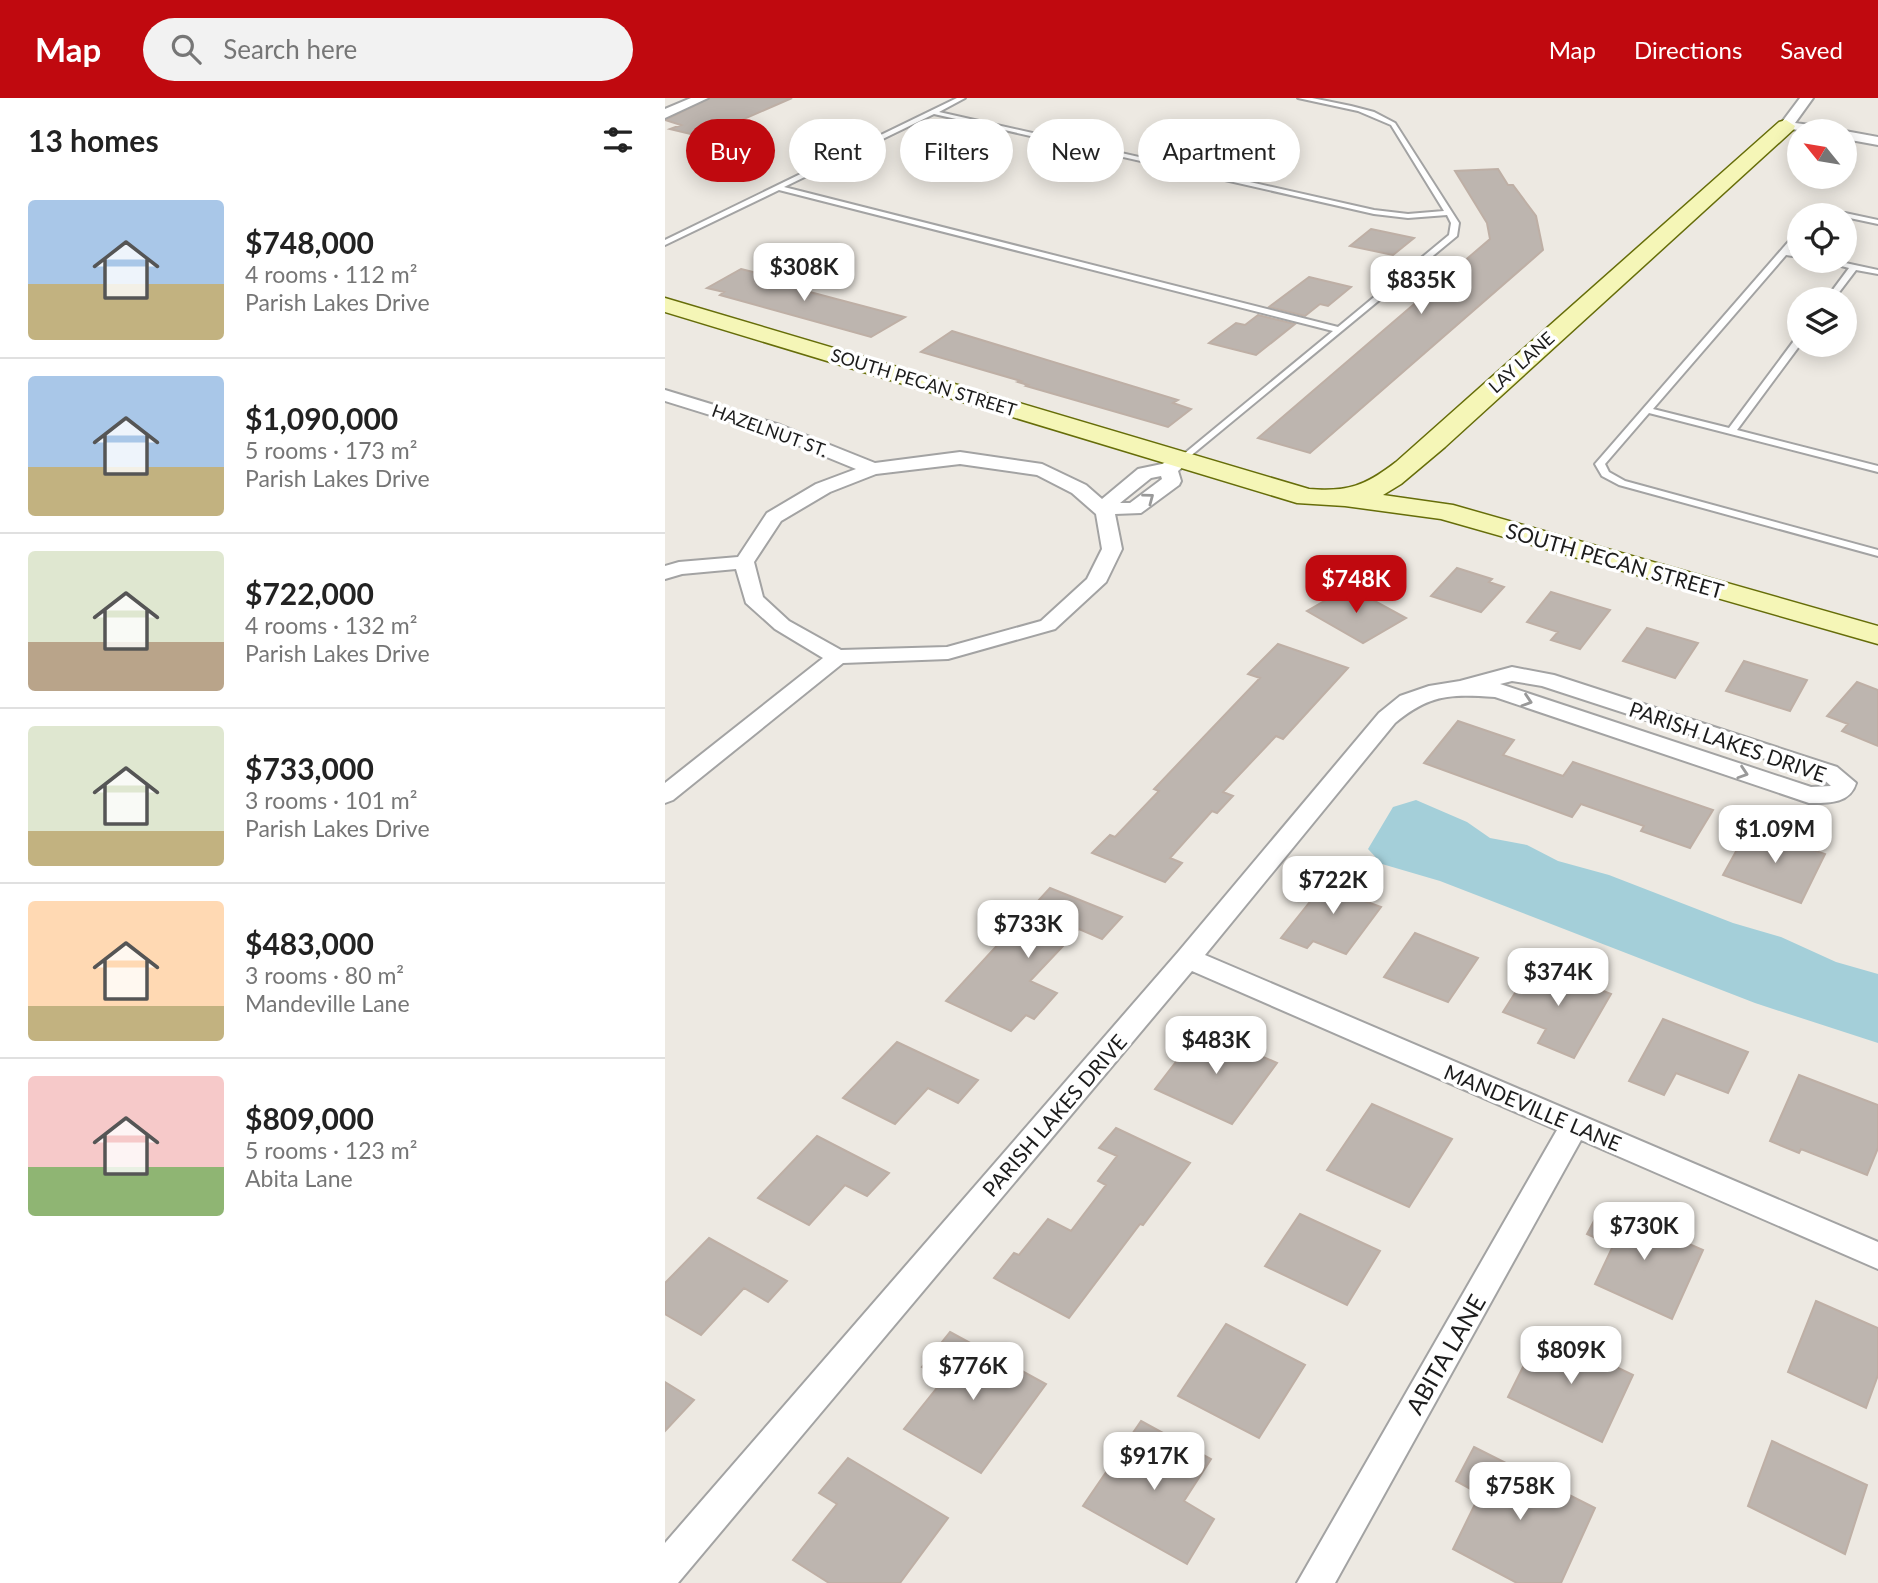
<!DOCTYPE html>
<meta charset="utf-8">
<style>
body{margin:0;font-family:Lato,sans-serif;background:#f2f2f2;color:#222;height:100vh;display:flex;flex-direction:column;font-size:26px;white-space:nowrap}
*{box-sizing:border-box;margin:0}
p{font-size:23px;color:#767676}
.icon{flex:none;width:38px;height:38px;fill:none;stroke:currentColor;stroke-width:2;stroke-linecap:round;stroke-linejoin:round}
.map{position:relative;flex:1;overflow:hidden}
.drawer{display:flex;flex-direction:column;background:#fff;width:665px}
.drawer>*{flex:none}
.top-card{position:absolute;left:21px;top:21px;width:665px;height:63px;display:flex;gap:14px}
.needle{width:46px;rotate:300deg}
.buttons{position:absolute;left:1122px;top:21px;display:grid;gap:14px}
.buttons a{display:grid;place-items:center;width:70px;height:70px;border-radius:50%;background:#fff;box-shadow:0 4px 18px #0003;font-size:35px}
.price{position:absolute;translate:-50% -60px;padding:0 16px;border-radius:14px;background:#fff;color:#222;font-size:23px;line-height:46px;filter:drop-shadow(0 2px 4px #0008)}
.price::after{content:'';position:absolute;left:50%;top:42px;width:21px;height:16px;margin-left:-10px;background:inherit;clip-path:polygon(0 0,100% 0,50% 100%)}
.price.active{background:#c0090f;color:#fff}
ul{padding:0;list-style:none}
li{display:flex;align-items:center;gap:21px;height:175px;padding:0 28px}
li+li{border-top:2px solid #e0e0e0}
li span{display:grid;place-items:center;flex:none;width:196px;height:140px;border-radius:7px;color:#555}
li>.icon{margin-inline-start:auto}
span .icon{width:84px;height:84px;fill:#fffc;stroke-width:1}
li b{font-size:30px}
h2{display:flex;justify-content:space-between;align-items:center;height:84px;padding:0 28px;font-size:30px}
.pill{padding:0 24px;border-radius:32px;background:#fff;box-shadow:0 4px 18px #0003;font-size:24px;line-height:63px}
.pill.active{background:#c0090f;color:#fff}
header{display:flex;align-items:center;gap:42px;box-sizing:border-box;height:98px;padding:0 35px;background:#c0090f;color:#fff}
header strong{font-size:33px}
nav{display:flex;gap:38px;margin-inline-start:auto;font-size:24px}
.search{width:490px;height:63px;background:#f2f2f2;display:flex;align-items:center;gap:18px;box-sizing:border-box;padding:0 24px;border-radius:38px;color:#767676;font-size:26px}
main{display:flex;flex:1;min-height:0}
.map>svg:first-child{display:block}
.water{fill:#a4cfd9}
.building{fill:#bdb5af;stroke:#beafa5;stroke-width:2}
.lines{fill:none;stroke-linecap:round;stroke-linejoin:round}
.lane-casing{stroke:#a3a3a3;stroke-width:4}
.street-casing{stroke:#a3a3a3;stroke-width:4}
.secondary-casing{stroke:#666d09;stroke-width:3}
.lane{fill:#fff;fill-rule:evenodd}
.street{fill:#fff;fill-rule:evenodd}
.secondary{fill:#f5f6b7;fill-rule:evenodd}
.oneway{stroke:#999}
.labels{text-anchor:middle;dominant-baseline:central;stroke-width:7;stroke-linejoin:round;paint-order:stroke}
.far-street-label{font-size:18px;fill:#1c1c1c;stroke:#fff}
.street-label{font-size:21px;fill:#1c1c1c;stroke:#fff}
.near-street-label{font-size:24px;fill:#1c1c1c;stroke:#fff}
</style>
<header>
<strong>Map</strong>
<div class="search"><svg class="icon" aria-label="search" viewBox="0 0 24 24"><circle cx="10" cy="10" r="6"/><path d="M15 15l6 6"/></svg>Search here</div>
<nav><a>Map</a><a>Directions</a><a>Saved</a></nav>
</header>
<main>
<section class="drawer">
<h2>13 homes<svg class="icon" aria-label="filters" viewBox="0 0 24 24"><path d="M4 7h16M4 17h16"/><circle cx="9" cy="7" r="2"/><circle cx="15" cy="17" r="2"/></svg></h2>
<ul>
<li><span style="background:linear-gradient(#a9c7e8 60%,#c2b280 0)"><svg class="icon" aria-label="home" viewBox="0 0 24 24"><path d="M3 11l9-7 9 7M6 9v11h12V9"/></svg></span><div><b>$748,000</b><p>4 rooms · 112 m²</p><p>Parish Lakes Drive</p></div></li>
<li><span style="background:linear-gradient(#a9c7e8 65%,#c2b280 0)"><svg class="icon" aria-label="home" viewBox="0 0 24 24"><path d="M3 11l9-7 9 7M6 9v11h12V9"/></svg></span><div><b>$1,090,000</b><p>5 rooms · 173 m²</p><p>Parish Lakes Drive</p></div></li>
<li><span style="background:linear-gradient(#dfe7d0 65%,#b9a48a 0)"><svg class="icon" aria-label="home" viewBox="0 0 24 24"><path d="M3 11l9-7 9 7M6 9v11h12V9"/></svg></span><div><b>$722,000</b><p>4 rooms · 132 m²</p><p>Parish Lakes Drive</p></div></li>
<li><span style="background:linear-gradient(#dfe7d0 75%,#c2b280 0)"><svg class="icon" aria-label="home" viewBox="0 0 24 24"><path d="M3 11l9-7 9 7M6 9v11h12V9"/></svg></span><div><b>$733,000</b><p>3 rooms · 101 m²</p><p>Parish Lakes Drive</p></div></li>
<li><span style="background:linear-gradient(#ffd9b3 75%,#c2b280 0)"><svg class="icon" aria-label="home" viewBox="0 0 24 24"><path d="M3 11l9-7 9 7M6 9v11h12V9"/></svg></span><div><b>$483,000</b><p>3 rooms · 80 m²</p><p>Mandeville Lane</p></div></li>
<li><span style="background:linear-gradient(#f6c9c9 65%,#8fb573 0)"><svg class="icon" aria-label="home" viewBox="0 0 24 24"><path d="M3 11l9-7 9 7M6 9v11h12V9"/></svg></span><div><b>$809,000</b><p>5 rooms · 123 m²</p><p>Abita Lane</p></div></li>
</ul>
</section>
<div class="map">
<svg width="1213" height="1485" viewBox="0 0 1213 1485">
<rect width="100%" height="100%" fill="#ede9e2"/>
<path class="water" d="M 751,702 L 802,724 L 825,740 L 862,747 L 893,763 L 944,777 L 1068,825 L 1116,839 L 1171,864 L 1213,876 L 1213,945 L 1090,905 L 775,783 L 717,766 L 703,751 L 728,709 Z"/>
<path class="building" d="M 45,0 L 127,0 L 38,39 L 5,31 L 16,27 L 0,22 Z
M 833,71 L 843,87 L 848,87 L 871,118 L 878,152 L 645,355 L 593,340 L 825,141 L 822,125 L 790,73 Z
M 706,131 L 749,140 L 728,157 L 685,148 Z
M 76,171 L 116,181 L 112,184 L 141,193 L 240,219 L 206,239 L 55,197 L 59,194 L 42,190 Z
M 644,179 L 686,189 L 663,208 L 655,206 L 640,218 L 604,209 Z
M 593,217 L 630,226 L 591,257 L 544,245 L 571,225 L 580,227 Z
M 287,233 L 513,302 L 508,305 L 526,311 L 503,329 L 361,288 L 363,287 L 353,284 L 356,283 L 256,254 Z
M 792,470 L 827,481 L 824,484 L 839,489 L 816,514 L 766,498 Z
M 684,489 L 741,520 L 698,545 L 642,513 Z
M 886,494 L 945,512 L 915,551 L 886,542 L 893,534 L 862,524 Z
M 982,530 L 1033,545 L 1010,580 L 958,563 Z
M 613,546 L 683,570 L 618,641 L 611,638 L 558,694 L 568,698 L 552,715 L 547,713 L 505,760 L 517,765 L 500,784 L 427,755 L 445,737 L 450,739 L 494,693 L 489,691 L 595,580 L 583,576 Z
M 1079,563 L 1142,582 L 1125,613 L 1061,593 Z
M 1192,584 L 1213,592 L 1213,648 L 1177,633 L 1183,626 L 1162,618 Z
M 793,623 L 849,642 L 838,657 L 898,678 L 908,664 L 1048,712 L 1025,750 L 976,733 L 979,728 L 916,706 L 907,719 L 759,665 Z
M 1084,730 L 1160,756 L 1136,805 L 1058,777 Z
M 672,770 L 696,779 L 683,797 L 716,809 L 681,856 L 648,843 L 642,850 L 616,840 Z
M 385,790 L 457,819 L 437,841 L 414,831 L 365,883 L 392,895 L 369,921 L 361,917 L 346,933 L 281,903 Z
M 750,835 L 813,860 L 783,904 L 719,879 Z
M 869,865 L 946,896 L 909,960 L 873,945 L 881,931 L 838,914 Z
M 998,921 L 1083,954 L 1063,995 L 1011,975 L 999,997 L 964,983 Z
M 532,930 L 612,965 L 567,1026 L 490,991 L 520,952 L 516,951 Z
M 232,944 L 313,982 L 293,1005 L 263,990 L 230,1026 L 178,1000 Z
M 1134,977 L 1213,1007 L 1213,1050 L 1202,1077 L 1136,1051 L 1134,1055 L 1105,1043 Z
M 707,1006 L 787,1041 L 744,1109 L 662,1072 Z
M 451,1030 L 525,1065 L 478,1127 L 475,1126 L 404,1220 L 329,1180 L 349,1155 L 354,1157 L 383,1121 L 406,1133 L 441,1087 L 433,1083 L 452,1058 L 434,1050 Z
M 152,1038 L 224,1075 L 202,1098 L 180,1087 L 144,1127 L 93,1100 Z
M 937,1108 L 1038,1152 L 1007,1221 L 930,1186 L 948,1148 L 922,1136 Z
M 635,1116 L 715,1153 L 682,1207 L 600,1168 Z
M 44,1140 L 122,1183 L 103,1204 L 79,1190 L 36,1237 L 0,1216 L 0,1185 Z
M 1151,1203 L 1213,1230 L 1213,1277 L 1201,1310 L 1123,1274 Z
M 561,1226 L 640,1267 L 594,1340 L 513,1298 Z
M 876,1233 L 968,1277 L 937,1344 L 843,1299 Z
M 285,1234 L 381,1286 L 316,1375 L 239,1331 L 279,1281 L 257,1269 Z
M 0,1284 L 29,1302 L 0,1333 Z
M 476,1323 L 546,1361 L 519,1403 L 549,1421 L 522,1466 L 418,1408 Z
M 1107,1343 L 1202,1387 L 1180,1456 L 1083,1408 Z
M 809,1349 L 930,1410 L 896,1485 L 852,1485 L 788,1451 L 815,1396 L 791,1383 Z
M 183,1360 L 283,1420 L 235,1485 L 164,1485 L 128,1462 L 172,1406 L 154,1395 Z"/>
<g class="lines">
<g class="lane-casing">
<path id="lane" d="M 292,0 L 300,0 L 274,14 L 709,112 L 743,116 L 779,113 L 726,27 L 693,13 L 633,0 L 647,0 L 686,8 L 709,14 L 730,25 L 794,125 L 792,138 L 517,365 L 512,362 L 514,360 L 668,233 L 114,92 L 0,147 L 0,142 ZM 269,16 L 709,116 L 743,120 L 782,117 L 786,125 L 784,137 L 673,229 L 119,89 Z
M 1148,115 L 1180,115 L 1213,122 L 1213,126 L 1180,119 L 1180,117 L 1148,117 Z
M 1131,135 L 1134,135 L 1134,142 L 1124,153 L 1134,155 L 1134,159 L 1121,157 L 988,311 L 1064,330 L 1131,240 L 1134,240 L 1135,247 L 1072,332 L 1213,368 L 1213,374 L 984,315 L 940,366 L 944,374 L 960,383 L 1213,452 L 1213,458 L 954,387 L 937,378 L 930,366 Z
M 1157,163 L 1171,163 L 1213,172 L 1213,176 L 1191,172 L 1169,201 L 1161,201 L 1184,170 Z"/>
</g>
<g class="street-casing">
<path id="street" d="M 26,0 L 43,0 L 0,20 L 0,11 Z
M 1135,0 L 1148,0 L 1130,25 L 1160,29 L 1166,33 L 1116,31 L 1114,28 Z
M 1179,33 L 1180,33 L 1213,39 L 1213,47 L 1180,41 Z
M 0,292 L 115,327 L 210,365 L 295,354 L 377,366 L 421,387 L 437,401 L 473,371 L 497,366 L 517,356 L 526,362 L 513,373 L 516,383 L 514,387 L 476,415 L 450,416 L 457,451 L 441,484 L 390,531 L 283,561 L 178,565 L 8,702 L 0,705 L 0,685 L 158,560 L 110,531 L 81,505 L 71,471 L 17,476 L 0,481 L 0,468 L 14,464 L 73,459 L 102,415 L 151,386 L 191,371 L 103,335 L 0,303 ZM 295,366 L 372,377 L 407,395 L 431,416 L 437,451 L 422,481 L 376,523 L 282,549 L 176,552 L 124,523 L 98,499 L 89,464 L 116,423 L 165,394 L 211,376 ZM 496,378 L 497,381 L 465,405 L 455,405 L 486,380 Z
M 847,569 L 889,577 L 1172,669 L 1191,685 C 1185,706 1163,705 1144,705 L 830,599 C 785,596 765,596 730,625 L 540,857 L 1213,1144 L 1213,1171 L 916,1042 L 670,1485 L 632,1485 L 892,1032 L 527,873 L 13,1485 L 0,1485 L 0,1445 L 514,853 L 714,615 L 735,598 L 764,588 L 795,583 ZM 847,583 L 877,588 L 1156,679 L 1166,688 L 1146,689 L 835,586 Z"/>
</g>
<g class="secondary-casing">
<path id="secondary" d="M 1121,22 L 1130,28 L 1128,32 L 780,349 L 736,386 L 718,397 L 788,407 L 1213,528 L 1213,546 L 776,421 L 680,408 L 632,405 L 0,214 L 0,200 L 644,391 C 683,394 700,388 731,364 L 1114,24 Z"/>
</g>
<use href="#lane" class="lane"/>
<use href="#street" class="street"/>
<use href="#secondary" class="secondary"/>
</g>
<defs><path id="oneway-chevron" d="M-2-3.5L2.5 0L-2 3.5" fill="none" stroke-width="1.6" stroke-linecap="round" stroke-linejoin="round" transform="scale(1.75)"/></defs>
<g class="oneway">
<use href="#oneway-chevron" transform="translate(484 400) rotate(-37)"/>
<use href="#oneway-chevron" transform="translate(862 603) rotate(18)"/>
<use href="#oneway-chevron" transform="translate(1078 675) rotate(18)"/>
</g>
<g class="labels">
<g class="far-street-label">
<text transform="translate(856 264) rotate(-42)">LAY LANE</text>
<text transform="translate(259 284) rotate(17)">SOUTH PECAN STREET</text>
<text transform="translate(105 332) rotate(20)">HAZELNUT ST.</text>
</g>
<g class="street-label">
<text transform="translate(950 462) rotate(16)">SOUTH PECAN STREET</text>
<text transform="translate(1063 643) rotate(19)">PARISH LAKES DRIVE</text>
<text transform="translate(868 1009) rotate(23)">MANDEVILLE LANE</text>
<text transform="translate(389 1017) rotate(-49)">PARISH LAKES DRIVE</text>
</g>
<g class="near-street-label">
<text transform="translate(780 1256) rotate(-60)">ABITA LANE</text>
</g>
</g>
</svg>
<div class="buttons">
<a><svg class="needle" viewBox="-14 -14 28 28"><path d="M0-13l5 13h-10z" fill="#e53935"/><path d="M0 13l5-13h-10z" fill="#767676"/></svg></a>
<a><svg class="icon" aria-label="locate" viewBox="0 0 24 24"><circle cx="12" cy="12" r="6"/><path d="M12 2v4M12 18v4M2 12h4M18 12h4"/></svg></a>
<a><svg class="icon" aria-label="layers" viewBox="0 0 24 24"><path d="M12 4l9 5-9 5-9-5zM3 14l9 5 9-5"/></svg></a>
</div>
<b class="price" style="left:139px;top:205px">$308K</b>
<b class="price" style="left:756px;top:218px">$835K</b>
<b class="price active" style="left:691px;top:517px">$748K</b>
<b class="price" style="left:1110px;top:767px">$1.09M</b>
<b class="price" style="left:668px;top:818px">$722K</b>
<b class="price" style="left:363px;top:862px">$733K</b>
<b class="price" style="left:893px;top:910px">$374K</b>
<b class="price" style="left:551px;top:978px">$483K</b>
<b class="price" style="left:979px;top:1164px">$730K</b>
<b class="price" style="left:906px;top:1288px">$809K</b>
<b class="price" style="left:308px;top:1304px">$776K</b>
<b class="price" style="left:489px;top:1394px">$917K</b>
<b class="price" style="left:855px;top:1424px">$758K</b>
<div class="top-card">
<a class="pill active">Buy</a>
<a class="pill">Rent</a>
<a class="pill">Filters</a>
<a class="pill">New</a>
<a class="pill">Apartment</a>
</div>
</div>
</main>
